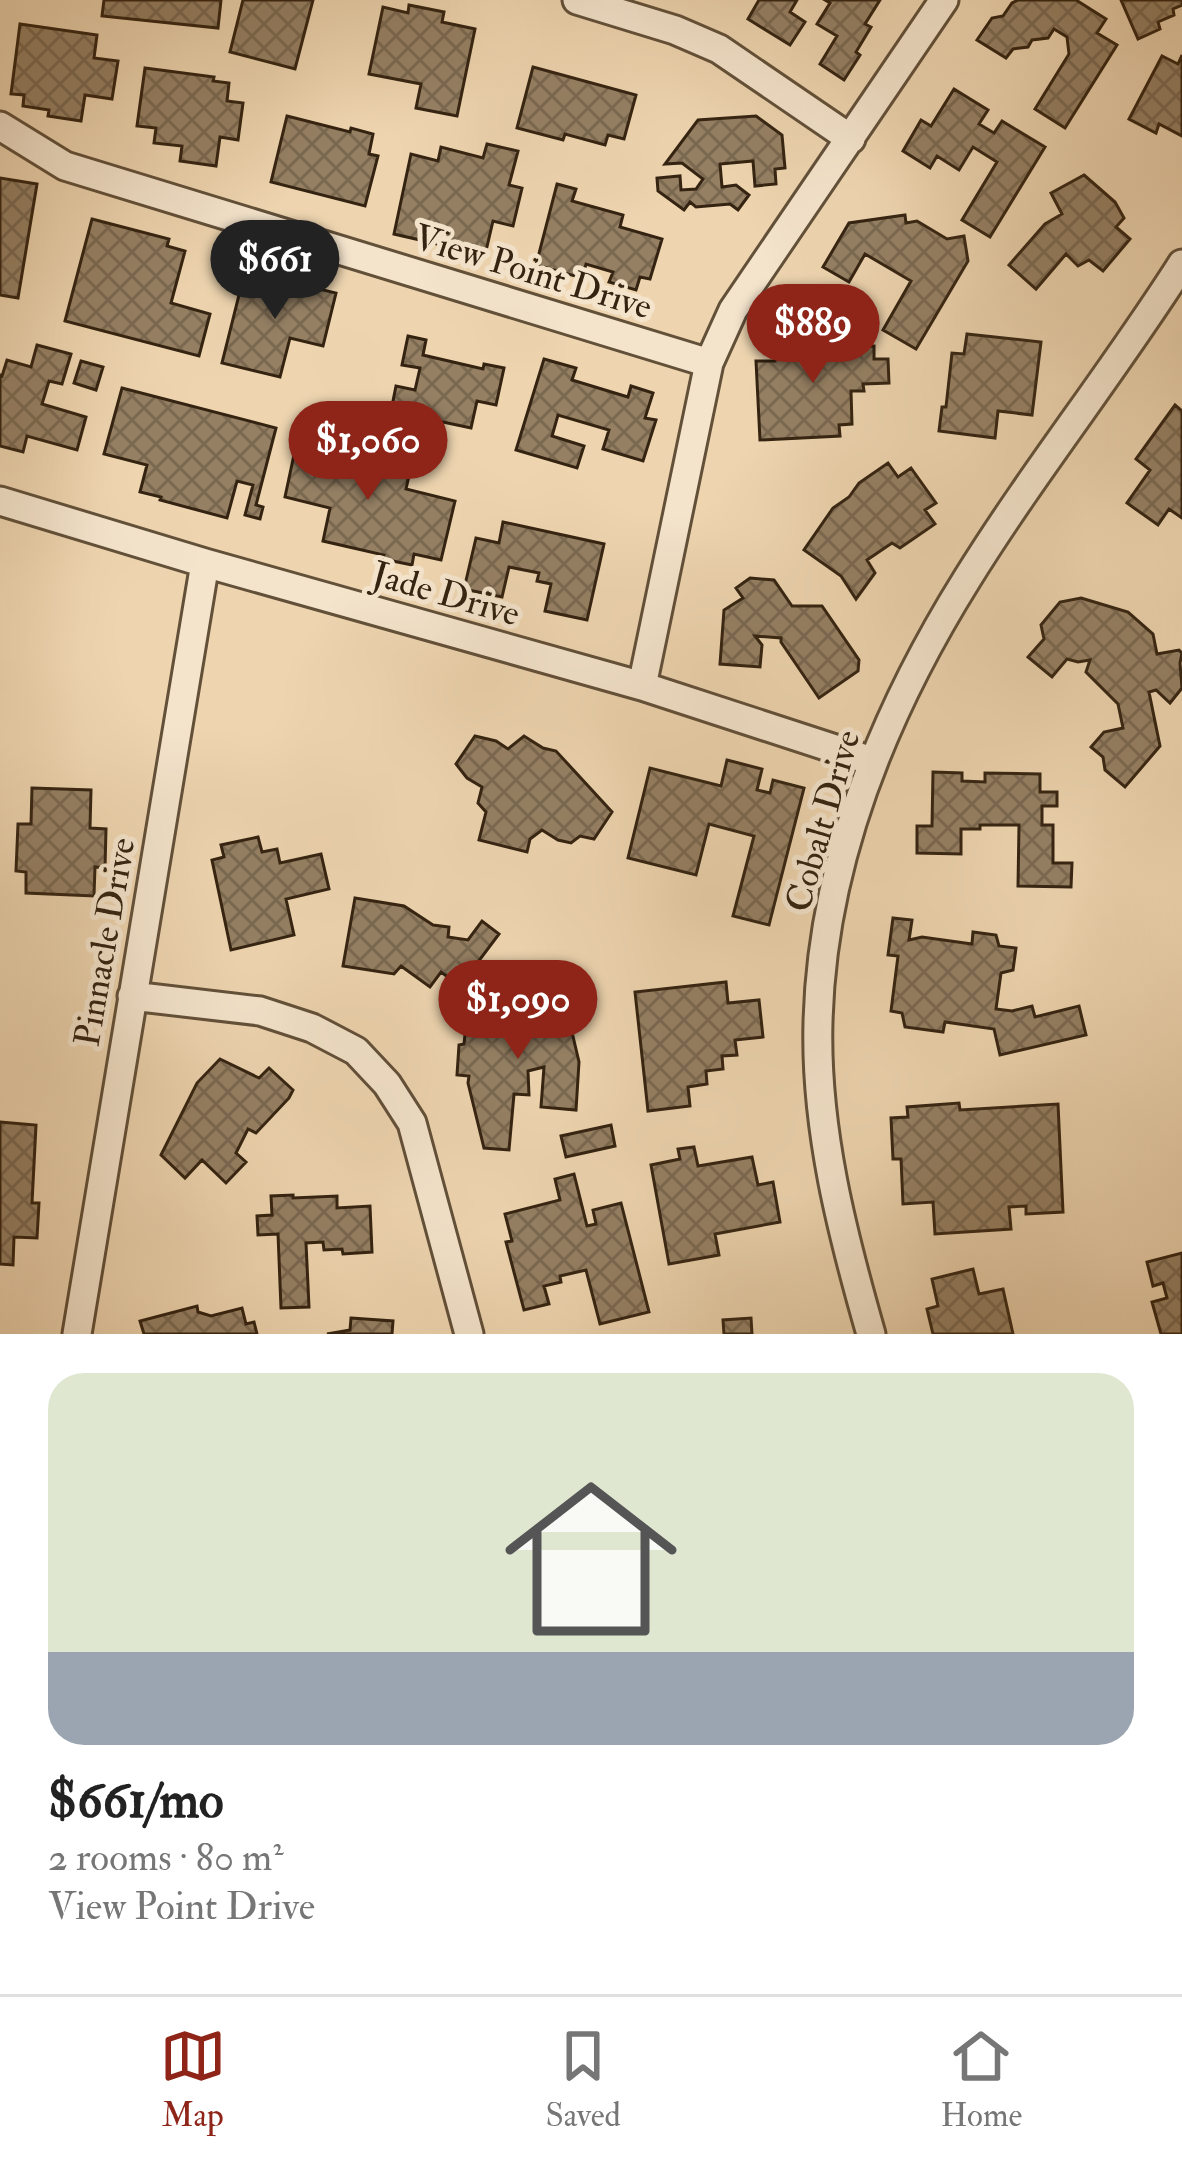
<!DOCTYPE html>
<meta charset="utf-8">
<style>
body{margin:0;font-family:"IM FELL Double Pica",serif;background:#f6f6f6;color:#222;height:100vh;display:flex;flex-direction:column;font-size:45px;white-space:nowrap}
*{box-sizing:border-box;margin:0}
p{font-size:39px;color:#767676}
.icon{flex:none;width:66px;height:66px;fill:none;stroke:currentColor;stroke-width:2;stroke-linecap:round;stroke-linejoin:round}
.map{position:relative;height:1334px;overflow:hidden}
.panel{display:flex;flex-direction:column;background:#fff;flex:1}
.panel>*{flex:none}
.price{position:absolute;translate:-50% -102px;padding:0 27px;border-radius:42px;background:#8f2418;color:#fff;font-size:39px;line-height:78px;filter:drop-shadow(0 3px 6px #0008)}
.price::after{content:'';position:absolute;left:50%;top:72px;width:36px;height:27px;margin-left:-18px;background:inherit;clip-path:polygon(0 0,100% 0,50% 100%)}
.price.current{background:#222;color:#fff}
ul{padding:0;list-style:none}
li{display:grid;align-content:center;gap:24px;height:636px;padding:0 48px}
li span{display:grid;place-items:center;height:372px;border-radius:36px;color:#555}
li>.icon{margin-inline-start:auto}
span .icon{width:216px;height:216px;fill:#fffc;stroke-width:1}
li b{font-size:51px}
.menu{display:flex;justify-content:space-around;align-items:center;height:168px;border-top:3px solid #e0e0e0;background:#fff;font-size:33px;color:#767676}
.menu a{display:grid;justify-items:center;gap:6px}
.menu .current{color:#8f2418}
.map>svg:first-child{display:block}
.building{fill:url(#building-cross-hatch);stroke:#342311;stroke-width:3}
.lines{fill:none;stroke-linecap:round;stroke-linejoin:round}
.street-casing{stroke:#625039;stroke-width:33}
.street{stroke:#f4e4cc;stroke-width:27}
.labels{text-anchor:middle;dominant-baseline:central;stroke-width:10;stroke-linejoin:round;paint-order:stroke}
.street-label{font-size:36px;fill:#342311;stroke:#f4e4cc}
</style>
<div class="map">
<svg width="1182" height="1334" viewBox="0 0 1182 1334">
<defs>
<pattern id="building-cross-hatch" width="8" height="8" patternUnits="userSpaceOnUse" patternTransform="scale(3)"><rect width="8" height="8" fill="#958064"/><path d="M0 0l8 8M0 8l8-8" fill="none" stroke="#7a6851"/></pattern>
</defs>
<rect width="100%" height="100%" fill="#eed5b0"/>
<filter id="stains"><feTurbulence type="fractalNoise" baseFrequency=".00167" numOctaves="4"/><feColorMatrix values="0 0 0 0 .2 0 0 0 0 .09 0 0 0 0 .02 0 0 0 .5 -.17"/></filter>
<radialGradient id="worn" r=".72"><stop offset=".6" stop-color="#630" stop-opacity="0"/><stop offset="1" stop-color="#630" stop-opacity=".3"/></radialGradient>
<path class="building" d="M 104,0 L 221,0 L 218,28 L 102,16 Z
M 243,0 L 313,0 L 295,69 L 230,52 Z
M 759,0 L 797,0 L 790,12 L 805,22 L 790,45 L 748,19 Z
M 825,0 L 880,0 L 865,24 L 871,27 L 856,52 L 860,55 L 844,80 L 820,64 L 837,36 L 817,24 L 830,3 Z
M 1018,0 L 1076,0 L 1106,19 L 1097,33 L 1117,45 L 1065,128 L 1035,109 L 1069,54 L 1067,37 L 1054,29 L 1048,38 L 1032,40 L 1028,47 L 1013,49 L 1006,58 L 977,40 L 992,18 L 1003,16 L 1012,3 Z
M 1121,0 L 1182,0 L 1182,5 L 1173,9 L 1174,15 L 1158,22 L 1160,29 L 1138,39 Z
M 409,5 L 444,12 L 442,22 L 475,29 L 457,116 L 416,108 L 421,84 L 369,74 L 383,7 L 408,13 Z
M 20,24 L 97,35 L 94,58 L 118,61 L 112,99 L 85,95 L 81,121 L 48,116 L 49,110 L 23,106 L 24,95 L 11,94 Z
M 1182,55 L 1182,136 L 1159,124 L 1156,133 L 1129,119 L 1162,56 L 1178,64 Z
M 533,67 L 636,95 L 624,139 L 608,135 L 605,145 L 565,134 L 563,140 L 517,128 Z
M 145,68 L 214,77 L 213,81 L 229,83 L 227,101 L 243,103 L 238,140 L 220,137 L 216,166 L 180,161 L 182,146 L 154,143 L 156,128 L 137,126 Z
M 954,89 L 988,110 L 979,124 L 994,133 L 1002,121 L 1045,147 L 990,237 L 962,220 L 997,162 L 973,147 L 959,170 L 937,156 L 930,168 L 903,151 L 921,120 L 931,126 Z
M 287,116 L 350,132 L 351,128 L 373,134 L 369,154 L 378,156 L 365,206 L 271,182 Z
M 756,116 L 782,135 L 785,168 L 775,169 L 776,184 L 755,186 L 753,161 L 720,164 L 722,187 L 736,185 L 749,195 L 738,210 L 730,204 L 696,207 L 690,202 L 684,210 L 658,191 L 657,178 L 680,176 L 681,190 L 696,189 L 703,179 L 682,163 L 665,164 L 698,120 Z
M 487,144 L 518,151 L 509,185 L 522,188 L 513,226 L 493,221 L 485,255 L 394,234 L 411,154 L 438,161 L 441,147 L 483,158 Z
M 1084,175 L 1115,202 L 1124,218 L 1116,227 L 1130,239 L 1103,271 L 1089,260 L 1078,266 L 1066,254 L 1036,289 L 1009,265 L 1045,224 L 1062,214 L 1051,193 Z
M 0,178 L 37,184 L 18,298 L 0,295 Z
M 557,184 L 576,189 L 572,201 L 623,215 L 620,227 L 662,239 L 650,279 L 640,277 L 636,290 L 609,282 L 613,272 L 586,264 L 582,278 L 536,265 Z
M 905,215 L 906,223 L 917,221 L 947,239 L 964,236 L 968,261 L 916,349 L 883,330 L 911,281 L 865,254 L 849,282 L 823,267 L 849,223 Z
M 92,219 L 169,239 L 167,246 L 185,251 L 171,303 L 210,314 L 199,356 L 65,321 Z
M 245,271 L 336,293 L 323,346 L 290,338 L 280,377 L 222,363 Z
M 844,334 L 844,347 L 874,346 L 874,359 L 888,359 L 889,383 L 863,384 L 864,391 L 851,391 L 852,424 L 839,425 L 840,436 L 760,440 L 756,361 L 775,361 L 774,337 Z
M 967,334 L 1041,342 L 1032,415 L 998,411 L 995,438 L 939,431 L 942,407 L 946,407 L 952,353 L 964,354 Z
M 408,336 L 426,340 L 423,355 L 483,369 L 484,364 L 504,368 L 496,405 L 477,401 L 471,428 L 391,411 L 396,386 L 415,390 L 420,368 L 402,365 Z
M 37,345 L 71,354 L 62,384 L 49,381 L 42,404 L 86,417 L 77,450 L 27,436 L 23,452 L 0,446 L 0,375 L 2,376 L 7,360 L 31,367 Z
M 544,359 L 576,368 L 572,380 L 628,397 L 631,386 L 653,393 L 645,418 L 656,420 L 643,461 L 603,449 L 609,430 L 558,415 L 552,436 L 584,446 L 577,468 L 516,450 Z
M 81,361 L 103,367 L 96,390 L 74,383 Z
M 122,388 L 276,428 L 256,505 L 263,507 L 260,519 L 245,515 L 253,485 L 237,481 L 227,518 L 160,500 L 161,497 L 140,492 L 147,465 L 104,454 Z
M 1175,405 L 1182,411 L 1182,518 L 1169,509 L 1158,525 L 1127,503 L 1150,470 L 1136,459 Z
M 298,436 L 370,453 L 367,467 L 409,476 L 406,489 L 455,501 L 441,560 L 414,554 L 412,565 L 383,559 L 384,555 L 323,541 L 330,508 L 285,497 Z
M 888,463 L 898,477 L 911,468 L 936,503 L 925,510 L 935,524 L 900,548 L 892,543 L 867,560 L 875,573 L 856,599 L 841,576 L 804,550 L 833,508 L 849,497 L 859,483 Z
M 503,522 L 604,544 L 587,620 L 545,611 L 551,584 L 537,581 L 539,573 L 509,567 L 502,597 L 464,589 L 476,538 L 499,543 Z
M 750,578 L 774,580 L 792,606 L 822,606 L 859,660 L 858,671 L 819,698 L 781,642 L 781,638 L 755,636 L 762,645 L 760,667 L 720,664 L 724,610 L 743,598 L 736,588 Z
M 1081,598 L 1128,612 L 1153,634 L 1157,654 L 1179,650 L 1182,653 L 1180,663 L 1182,688 L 1170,703 L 1156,690 L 1149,692 L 1160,746 L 1125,787 L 1105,770 L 1103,757 L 1091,747 L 1104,732 L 1123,728 L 1118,704 L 1086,672 L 1090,660 L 1078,662 L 1067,659 L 1052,677 L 1028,657 L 1044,639 L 1041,625 L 1060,602 Z
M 475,736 L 496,741 L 508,749 L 524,736 L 543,748 L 556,751 L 612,812 L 594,839 L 580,836 L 571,843 L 558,840 L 542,830 L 530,839 L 527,852 L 479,840 L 486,812 L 478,803 L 482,787 L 467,778 L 456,764 Z
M 727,760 L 762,769 L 757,790 L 770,793 L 773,780 L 804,788 L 769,925 L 733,916 L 754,836 L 709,824 L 696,875 L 628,858 L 650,768 L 721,786 Z
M 933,772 L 962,773 L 962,781 L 985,782 L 985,773 L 1040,774 L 1040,792 L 1057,792 L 1057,806 L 1042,806 L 1042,825 L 1053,825 L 1053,863 L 1072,863 L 1071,887 L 1018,886 L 1019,825 L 980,825 L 980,829 L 961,829 L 961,854 L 917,853 L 917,826 L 932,826 Z
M 32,788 L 91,790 L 90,828 L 106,829 L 105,868 L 95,867 L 94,896 L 26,893 L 26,872 L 16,871 L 18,824 L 31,824 Z
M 258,837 L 262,852 L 277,849 L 280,863 L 321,854 L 329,889 L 286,899 L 294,935 L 231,950 L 212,860 L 224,857 L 221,845 Z
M 355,898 L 404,906 L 433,925 L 449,927 L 448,937 L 468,940 L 482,921 L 499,934 L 460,986 L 441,972 L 430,987 L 401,966 L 394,974 L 343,966 Z
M 893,918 L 912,920 L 909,940 L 922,937 L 972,944 L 973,932 L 996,935 L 999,946 L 1016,948 L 1013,970 L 1001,973 L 996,1009 L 1012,1011 L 1032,1006 L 1035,1017 L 1079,1006 L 1086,1035 L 1000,1055 L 994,1029 L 945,1022 L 943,1032 L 905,1027 L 902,1013 L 891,1011 L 898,956 L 888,955 Z
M 548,981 L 569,983 L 567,1011 L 579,1062 L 576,1110 L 541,1107 L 544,1067 L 528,1071 L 529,1095 L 514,1094 L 509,1150 L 484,1148 L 468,1083 L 469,1076 L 457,1075 L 459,1045 L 464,1044 L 467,1016 L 478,1013 L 479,1003 L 507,1005 L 512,1026 L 528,1027 L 529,1005 L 546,1006 Z
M 726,982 L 728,1003 L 759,1000 L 763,1037 L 735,1040 L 737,1055 L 722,1056 L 723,1069 L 706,1071 L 707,1084 L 688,1087 L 690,1106 L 648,1111 L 635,992 Z
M 220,1059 L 259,1078 L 269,1068 L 293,1090 L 289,1098 L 256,1133 L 248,1129 L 236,1153 L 246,1162 L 226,1183 L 202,1160 L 185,1178 L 161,1155 L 197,1083 Z
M 959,1103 L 960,1110 L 1058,1104 L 1063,1212 L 1026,1214 L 1026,1206 L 1009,1207 L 1011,1229 L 935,1234 L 933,1202 L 903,1204 L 901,1159 L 893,1159 L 891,1118 L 908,1117 L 907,1107 Z
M 0,1122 L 36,1125 L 32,1203 L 39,1203 L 37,1238 L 14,1237 L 13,1265 L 0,1264 Z
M 611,1125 L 615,1146 L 566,1157 L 561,1136 Z
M 694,1147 L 698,1166 L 752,1157 L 758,1185 L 773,1182 L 780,1222 L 715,1234 L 719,1255 L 669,1264 L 651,1165 L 680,1159 L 678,1149 Z
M 574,1174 L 587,1226 L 596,1224 L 593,1210 L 621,1203 L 649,1312 L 600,1324 L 586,1270 L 560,1276 L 561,1282 L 544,1286 L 549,1304 L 524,1310 L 506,1242 L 512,1241 L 505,1214 L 560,1200 L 555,1179 Z
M 293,1195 L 293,1198 L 337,1196 L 337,1208 L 370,1206 L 372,1252 L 343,1254 L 342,1249 L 324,1250 L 323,1242 L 306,1243 L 309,1307 L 281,1308 L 278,1234 L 258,1235 L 257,1216 L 272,1215 L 271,1196 Z
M 1182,1253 L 1182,1334 L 1161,1334 L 1152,1302 L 1167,1298 L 1163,1283 L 1153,1286 L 1147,1262 Z
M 973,1269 L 979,1294 L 1003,1289 L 1013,1334 L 933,1334 L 927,1309 L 938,1306 L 932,1279 Z
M 197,1306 L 198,1312 L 211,1316 L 242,1308 L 246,1324 L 254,1322 L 257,1334 L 144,1334 L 140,1321 Z
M 351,1318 L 393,1321 L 392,1334 L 327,1334 L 350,1330 Z
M 751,1318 L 752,1334 L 724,1334 L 723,1320 Z"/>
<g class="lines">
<g class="street-casing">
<path id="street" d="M 577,0 L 675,30 L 719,49 L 851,139
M 0,126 L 65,166 L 709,363
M 0,501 L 205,563 L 642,686 L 872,761
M 642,686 L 709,363 L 733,310 L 944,0
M 132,996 L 260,1011 L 312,1028 L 356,1051 L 387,1084 L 412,1123 L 469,1334
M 77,1334 L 205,563
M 871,1334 C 842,1233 815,1128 818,1022 C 822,863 884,712 967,579 C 1034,471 1114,371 1182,264"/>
</g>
<use href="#street" class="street"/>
</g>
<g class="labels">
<g class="street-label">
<text transform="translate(533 272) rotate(17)">View Point Drive</text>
<text transform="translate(446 594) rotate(16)">Jade Drive</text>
<text transform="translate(823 821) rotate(-74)">Cobalt Drive</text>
<text transform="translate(105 942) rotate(-80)">Pinnacle Drive</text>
</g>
</g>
<rect width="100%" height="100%" filter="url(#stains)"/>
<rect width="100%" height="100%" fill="url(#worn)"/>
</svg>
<b class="price current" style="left:275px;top:322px">$661</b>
<b class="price" style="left:813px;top:386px">$889</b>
<b class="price" style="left:368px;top:503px">$1,060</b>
<b class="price" style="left:518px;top:1062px">$1,090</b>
</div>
<section class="panel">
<ul>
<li><span style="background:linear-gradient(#dfe7d0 75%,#9aa5b1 0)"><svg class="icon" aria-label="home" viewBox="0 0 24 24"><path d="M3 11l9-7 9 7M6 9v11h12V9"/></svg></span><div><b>$661/mo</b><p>2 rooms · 80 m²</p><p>View Point Drive</p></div></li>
</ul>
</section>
<nav class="menu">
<a class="current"><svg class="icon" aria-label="map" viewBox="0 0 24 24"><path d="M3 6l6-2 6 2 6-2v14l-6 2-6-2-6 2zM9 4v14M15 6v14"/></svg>Map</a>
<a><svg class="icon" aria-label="saved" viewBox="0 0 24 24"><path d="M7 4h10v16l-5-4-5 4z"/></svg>Saved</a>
<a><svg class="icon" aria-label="home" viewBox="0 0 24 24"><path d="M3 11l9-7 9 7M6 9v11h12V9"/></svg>Home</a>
</nav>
